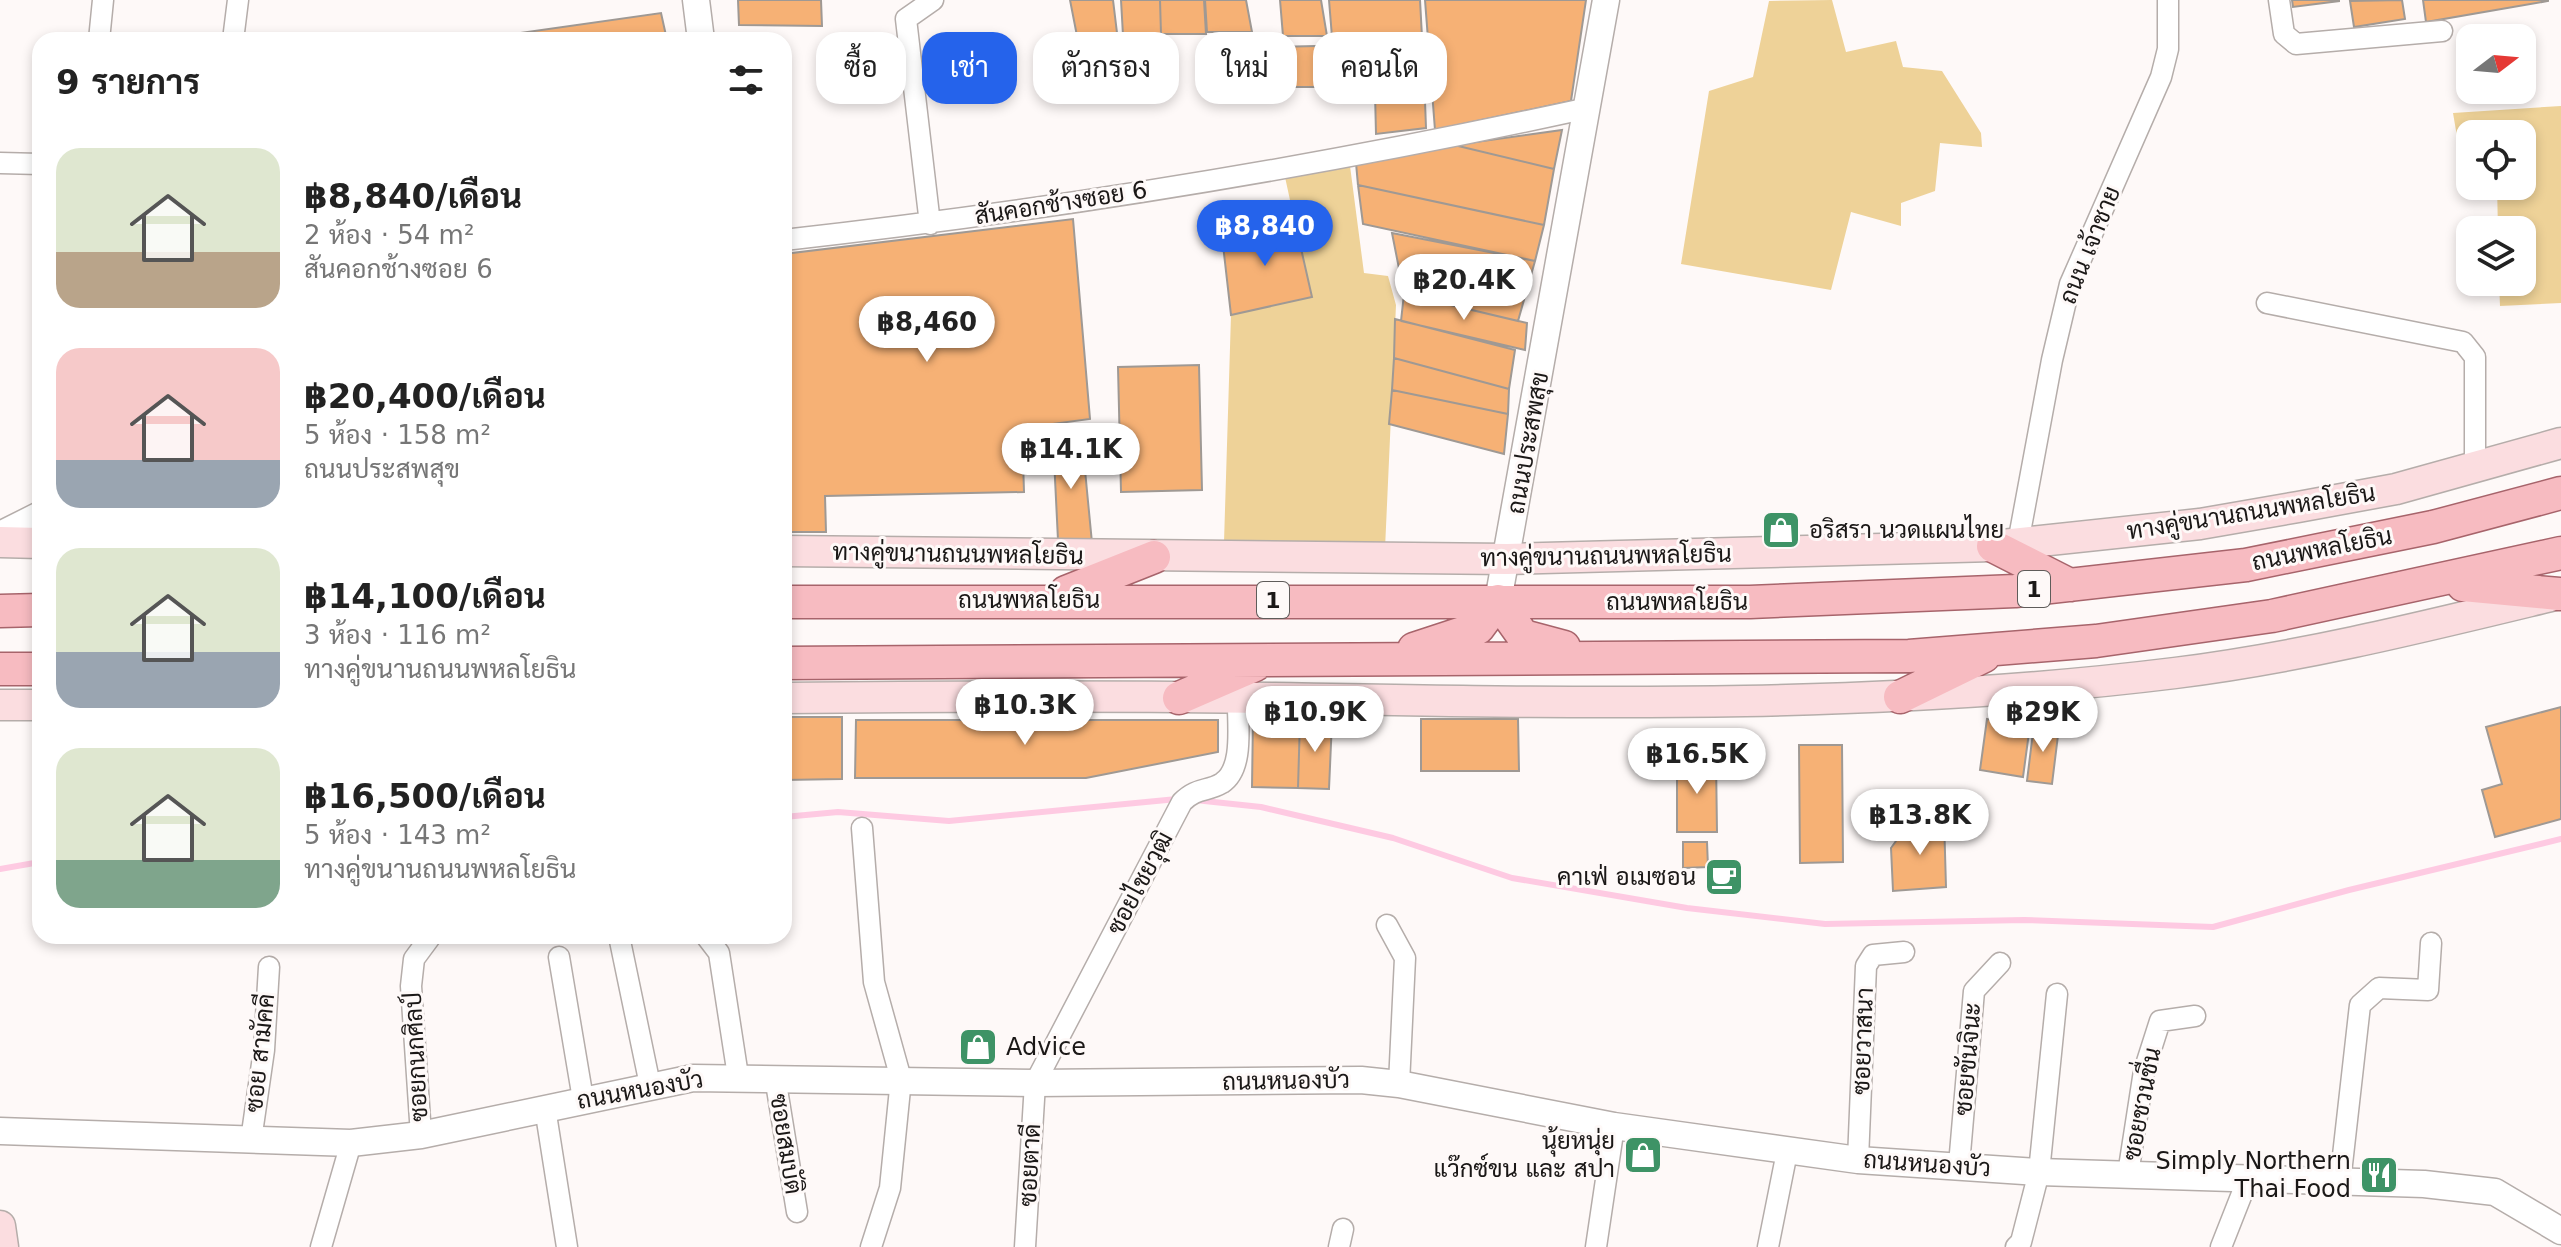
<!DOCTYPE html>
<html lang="th">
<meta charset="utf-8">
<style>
body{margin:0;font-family:"DejaVu Sans",Sarabun,sans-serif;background:#f6f6f6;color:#222;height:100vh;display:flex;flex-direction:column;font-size:30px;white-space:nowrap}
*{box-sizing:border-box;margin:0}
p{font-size:26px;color:#767676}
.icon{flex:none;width:44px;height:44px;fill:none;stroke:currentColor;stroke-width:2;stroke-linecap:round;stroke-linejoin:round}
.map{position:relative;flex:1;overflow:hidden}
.sheet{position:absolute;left:32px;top:32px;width:760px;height:912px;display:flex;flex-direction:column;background:#fff;border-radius:24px;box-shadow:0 4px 12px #0003}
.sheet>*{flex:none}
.banner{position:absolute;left:816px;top:32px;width:760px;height:72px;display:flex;gap:16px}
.needle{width:52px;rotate:74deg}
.fabs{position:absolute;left:2456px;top:24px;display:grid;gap:16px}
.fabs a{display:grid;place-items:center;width:80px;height:80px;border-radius:16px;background:#fff;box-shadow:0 4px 12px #0003;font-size:40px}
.price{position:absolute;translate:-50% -68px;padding:0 18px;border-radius:28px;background:#fff;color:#222;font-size:26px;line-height:52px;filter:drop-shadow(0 2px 4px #0008)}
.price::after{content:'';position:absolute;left:50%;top:48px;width:24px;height:18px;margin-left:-12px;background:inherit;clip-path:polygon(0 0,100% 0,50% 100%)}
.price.active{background:#2563eb;color:#fff}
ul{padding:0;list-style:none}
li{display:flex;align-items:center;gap:24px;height:200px;padding:0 24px}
li span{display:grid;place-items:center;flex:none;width:224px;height:160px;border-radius:24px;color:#555}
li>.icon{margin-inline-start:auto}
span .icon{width:96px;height:96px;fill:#fffc;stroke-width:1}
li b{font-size:34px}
h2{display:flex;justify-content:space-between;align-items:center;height:96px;padding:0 24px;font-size:34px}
.pill{padding:0 28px;border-radius:24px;background:#fff;box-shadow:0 4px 12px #0003;font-size:28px;line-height:72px}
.pill.active{background:#2563eb;color:#fff}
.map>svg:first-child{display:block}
.green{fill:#eed298}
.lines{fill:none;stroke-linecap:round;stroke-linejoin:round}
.stream{stroke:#fecae2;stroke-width:6}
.building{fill:#f6b175;stroke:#9f9994;stroke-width:2}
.minor-casing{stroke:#b5adaa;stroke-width:23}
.tertiary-casing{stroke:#b5adaa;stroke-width:29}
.secondary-casing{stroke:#b5adaa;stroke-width:33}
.primary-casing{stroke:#a7646b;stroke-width:35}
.minor{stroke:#fff;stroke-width:20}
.tertiary{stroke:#fff;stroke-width:26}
.secondary{stroke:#fbdde0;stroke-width:30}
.primary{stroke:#f7bbc1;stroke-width:32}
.labels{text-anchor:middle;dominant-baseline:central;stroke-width:6;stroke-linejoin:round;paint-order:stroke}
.shield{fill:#fef9f8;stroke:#5f5c5a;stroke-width:2}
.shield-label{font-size:22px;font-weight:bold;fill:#1b1817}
.street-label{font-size:24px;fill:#1b1817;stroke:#fef9f8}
.poi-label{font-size:24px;fill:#1b1817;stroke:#fef9f8;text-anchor:end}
</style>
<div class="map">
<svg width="2561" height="1247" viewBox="0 0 2561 1247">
<rect width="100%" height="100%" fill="#fef9f8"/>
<path class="green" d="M 1832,0 L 1846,52 L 1896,41 L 1903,67 L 1942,71 L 1981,133 L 1982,147 L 1940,143 L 1935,191 L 1901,203 L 1901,226 L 1851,212 L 1831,290 L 1681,264 L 1709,91 L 1753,77 L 1769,1 Z
M 2561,106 L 2561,303 L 2500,306 L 2499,282 L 2522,282 L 2522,230 L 2498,230 L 2497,186 L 2522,186 L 2522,134 L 2470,134 L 2470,173 L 2463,172 L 2453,113 Z
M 1350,166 L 1364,273 L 1388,276 L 1396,305 L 1385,549 L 1224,542 L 1231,315 L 1311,297 L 1285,177 Z"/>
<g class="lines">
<path class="stream" d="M 1195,800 L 1261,807 L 1393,838 L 1512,878 L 1687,908 L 1825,924 L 2024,920 L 2213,927 L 2349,890 L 2561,839
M 784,817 L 838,812 L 949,821 L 1177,799
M 0,869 L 40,862"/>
</g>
<path class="building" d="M 738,0 L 821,0 L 822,26 L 739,25 Z
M 1070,0 L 1113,0 L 1117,33 L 1078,41 Z
M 1121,0 L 1160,0 L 1161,34 L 1123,35 Z
M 1160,0 L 1204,0 L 1206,34 L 1161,34 Z
M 1205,0 L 1246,0 L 1252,32 L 1207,32 Z
M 1280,0 L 1321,0 L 1327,36 L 1283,36 Z
M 1329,0 L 1420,0 L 1422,37 L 1332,37 Z
M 1425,0 L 1586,0 L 1571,101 L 1435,130 Z
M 2292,0 L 2339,0 L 2339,1 L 2293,7 Z
M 2402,0 L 2405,19 L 2354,27 L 2350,1 Z
M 2423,0 L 2548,0 L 2548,1 L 2426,22 Z
M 661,13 L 667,40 L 501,40 L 500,36 Z
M 1359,45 L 1357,87 L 1273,87 L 1273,47 Z
M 1423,47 L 1426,128 L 1376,134 L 1374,52 Z
M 1562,130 L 1554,169 L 1454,145 Z
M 1454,145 L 1554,169 L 1544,225 L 1358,185 L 1356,163 Z
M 1358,185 L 1544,225 L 1535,261 L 1363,224 Z
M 1073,219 L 1090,419 L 1022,428 L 1024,492 L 825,496 L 826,532 L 784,532 L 784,254 Z
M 1295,222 L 1312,297 L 1231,315 L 1222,236 Z
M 1392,233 L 1535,261 L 1518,321 L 1404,294 Z
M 1404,294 L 1527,323 L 1525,350 L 1401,321 Z
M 1395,319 L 1515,350 L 1509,389 L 1394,358 Z
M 1394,358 L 1509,389 L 1508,414 L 1392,390 Z
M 1199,365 L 1202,490 L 1121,492 L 1118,367 Z
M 1392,390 L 1508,414 L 1504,454 L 1389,424 Z
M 1053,438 L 1082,439 L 1092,543 L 1058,540 Z
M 2561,707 L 2561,819 L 2495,837 L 2482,790 L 2502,784 L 2486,727 Z
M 784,717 L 842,717 L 842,779 L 784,780 Z
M 1253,718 L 1300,720 L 1298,788 L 1252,787 Z
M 1421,719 L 1518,719 L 1519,771 L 1421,771 Z
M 1987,719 L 2030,725 L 2023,777 L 1980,770 Z
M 856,720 L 1218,720 L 1218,752 L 1086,778 L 855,778 Z
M 1300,720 L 1332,721 L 1329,789 L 1298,788 Z
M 2034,724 L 2059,727 L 2052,784 L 2027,781 Z
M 1799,745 L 1842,745 L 1843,862 L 1800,863 Z
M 1716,760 L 1717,832 L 1677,832 L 1677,761 Z
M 1944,818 L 1946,887 L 1893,891 L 1891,848 L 1909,823 Z
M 1683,842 L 1707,842 L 1708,867 L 1683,868 Z
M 1726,863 L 1738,874 L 1723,890 L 1711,880 Z"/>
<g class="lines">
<g class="minor-casing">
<path id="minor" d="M 2279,0 L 2284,34 L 2296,44 L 2442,31
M 99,40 L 103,0
M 233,40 L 238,0
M 0,163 L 40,164
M 930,224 L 906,19 L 933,0
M 784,240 C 1053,210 1323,166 1588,108
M 2267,303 L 2463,342 L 2475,357 L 2475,469
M 2018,543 L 2052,360 L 2070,284 L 2161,77 L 2168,49 L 2168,0
M 862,828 L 874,982 L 901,1079 L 890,1188 L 871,1247
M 1387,925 L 1405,958 L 1399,1084
M 619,936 L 650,1085
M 706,936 L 719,953 L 738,1076
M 559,957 L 583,1099
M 775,1077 L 797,1212
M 545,1108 L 567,1247
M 421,1135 L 411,986 L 414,959 L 431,936
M 251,1140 L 264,1050 L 269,967
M 1858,1160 L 1866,966 L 1873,955 L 1904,952
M 1959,1165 L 1974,991 L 2000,963
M 2128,1174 L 2144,1071 L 2160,1021 L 2195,1016
M 2340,1182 L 2360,1005 L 2379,988 L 2428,990 L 2431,943
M 321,1247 L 351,1143
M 1025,1247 L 1035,1083 L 1182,802 C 1197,787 1207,792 1222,783 C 1245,768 1237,722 1238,698
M 1339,1247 L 1343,1229
M 1596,1247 L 1614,1126
M 1768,1247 L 1787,1152
M 2016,1247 L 2021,1242 L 2039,1172 L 2057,994
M 2221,1247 L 2247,1181"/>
</g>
<g class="tertiary-casing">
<path id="tertiary" d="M 696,0 L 701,40
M 0,535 L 40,515
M 1498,601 L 1606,0
M 0,1131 L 351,1143 L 421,1135 L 693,1078 L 1035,1083 L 1361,1080 L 1399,1084 L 1614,1126 L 1858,1160 L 2039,1172 L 2424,1184 L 2495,1192 L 2561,1231"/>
</g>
<g class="secondary-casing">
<path id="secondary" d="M 0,542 L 40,543
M 784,551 L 1507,559 L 1993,546 L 2200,524 L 2298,507 L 2396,489 L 2561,443
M 784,698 C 948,696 1111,696 1275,698 C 1575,703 1877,710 2175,673 C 2303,657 2427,626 2551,596
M 0,705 L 40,705
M 0,1226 L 3,1247"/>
</g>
<g class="primary-casing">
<path id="primary" d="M 1993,546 L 2070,585
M 2463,585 L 2559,594
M 1066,592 L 1154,557
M 1498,601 L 1523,636 L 1564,647
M 784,602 L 1750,602 L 2015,591 L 2246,565 L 2433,527 L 2561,493
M 0,611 L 40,610
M 1414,649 L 1478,628 L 1498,601
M 784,663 L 1909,656 L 2096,641 L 2272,616 L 2561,553
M 0,669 L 40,669
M 1900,697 L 1984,656
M 1179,698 L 1255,665"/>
</g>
<use href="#minor" class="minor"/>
<use href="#tertiary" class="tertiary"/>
<use href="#secondary" class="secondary"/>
<use href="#primary" class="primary"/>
</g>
<defs>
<g id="shop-square" transform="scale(2)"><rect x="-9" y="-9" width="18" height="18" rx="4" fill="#3e9366" stroke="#fef9f8"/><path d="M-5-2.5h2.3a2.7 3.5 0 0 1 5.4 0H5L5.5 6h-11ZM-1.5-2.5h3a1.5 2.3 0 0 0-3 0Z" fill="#fff"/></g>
<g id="cafe-square" transform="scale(2)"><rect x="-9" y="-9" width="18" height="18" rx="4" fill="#3e9366" stroke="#fef9f8"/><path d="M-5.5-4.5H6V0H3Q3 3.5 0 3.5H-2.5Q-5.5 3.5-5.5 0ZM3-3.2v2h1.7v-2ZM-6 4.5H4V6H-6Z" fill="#fff"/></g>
<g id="restaurant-square" transform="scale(2)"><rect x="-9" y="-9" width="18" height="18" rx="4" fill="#3e9366" stroke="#fef9f8"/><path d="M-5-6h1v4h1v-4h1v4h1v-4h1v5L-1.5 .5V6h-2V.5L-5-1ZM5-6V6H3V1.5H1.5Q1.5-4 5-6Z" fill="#fff"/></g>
</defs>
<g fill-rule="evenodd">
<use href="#shop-square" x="1781" y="530"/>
<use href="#cafe-square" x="1724" y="877"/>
<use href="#shop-square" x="978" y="1047"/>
<use href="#shop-square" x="1643" y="1155"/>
<use href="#restaurant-square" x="2379" y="1175"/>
</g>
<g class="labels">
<g class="shield">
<rect x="2018" y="571" width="32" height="36" rx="6"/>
<rect x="1257" y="582" width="32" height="36" rx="6"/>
</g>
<g class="shield-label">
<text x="2034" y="589">1</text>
<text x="1273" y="600">1</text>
</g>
<g class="street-label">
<text transform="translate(1061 203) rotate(-9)">สันคอกช้างซอย 6</text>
<text transform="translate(2090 245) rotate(-68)">ถนน เจ้าชาย</text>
<text transform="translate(1528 443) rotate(-80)">ถนนประสพสุข</text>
<text transform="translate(2251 512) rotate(-9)">ทางคู่ขนานถนนพหลโยธิน</text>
<text transform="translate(2322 549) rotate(-11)">ถนนพหลโยธิน</text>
<text transform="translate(958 554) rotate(1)">ทางคู่ขนานถนนพหลโยธิน</text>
<text transform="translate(1606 556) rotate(-1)">ทางคู่ขนานถนนพหลโยธิน</text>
<text x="1029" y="600">ถนนพหลโยธิน</text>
<text x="1677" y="602">ถนนพหลโยธิน</text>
<text transform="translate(1140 883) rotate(-62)">ซอยไชยวุฒิ</text>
<text transform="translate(1863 1041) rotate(-88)">ซอยวาสนา</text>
<text transform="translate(260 1053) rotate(-84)">ซอย สามัคคี</text>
<text transform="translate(416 1057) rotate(-93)">ซอยกนกศิลป์</text>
<text transform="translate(1968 1059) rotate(-85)">ซอยขันจินะ</text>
<text transform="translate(1286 1081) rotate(-1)">ถนนหนองบัว</text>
<text transform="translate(640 1090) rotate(-10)">ถนนหนองบัว</text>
<text transform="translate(2142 1104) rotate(-79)">ซอยชวนชื่น</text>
<text transform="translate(786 1144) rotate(81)">ซอยสมบัติ</text>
<text transform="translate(1927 1164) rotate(4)">ถนนหนองบัว</text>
<text transform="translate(1030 1165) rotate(-87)">ซอยตาดี</text>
</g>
<g class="poi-label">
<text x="1809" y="530" text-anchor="start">อริสรา นวดแผนไทย</text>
<text x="1696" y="877">คาเฟ่ อเมซอน</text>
<text x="1006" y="1047" text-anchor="start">Advice</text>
<text x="1615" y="1141">นุ้ยหนุ่ย<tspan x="1615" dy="28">แว๊กซ์ขน และ สปา</tspan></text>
<text x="2351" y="1161">Simply Northern<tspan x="2351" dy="28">Thai Food</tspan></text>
</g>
</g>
</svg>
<div class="fabs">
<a><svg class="needle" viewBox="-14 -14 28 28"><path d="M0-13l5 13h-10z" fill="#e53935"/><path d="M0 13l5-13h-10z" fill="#767676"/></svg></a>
<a><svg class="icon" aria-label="locate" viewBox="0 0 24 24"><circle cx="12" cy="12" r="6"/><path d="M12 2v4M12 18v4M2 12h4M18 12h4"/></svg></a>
<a><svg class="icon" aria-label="layers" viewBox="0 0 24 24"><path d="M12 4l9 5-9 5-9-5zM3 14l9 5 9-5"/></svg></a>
</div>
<b class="price active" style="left:1265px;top:268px">฿8,840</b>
<b class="price" style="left:1464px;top:322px">฿20.4K</b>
<b class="price" style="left:927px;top:364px">฿8,460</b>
<b class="price" style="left:1071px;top:491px">฿14.1K</b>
<b class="price" style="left:1025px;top:747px">฿10.3K</b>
<b class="price" style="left:1315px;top:754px">฿10.9K</b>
<b class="price" style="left:2043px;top:754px">฿29K</b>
<b class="price" style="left:1697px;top:796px">฿16.5K</b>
<b class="price" style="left:1920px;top:857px">฿13.8K</b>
<div class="banner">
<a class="pill">ซื้อ</a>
<a class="pill active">เช่า</a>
<a class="pill">ตัวกรอง</a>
<a class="pill">ใหม่</a>
<a class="pill">คอนโด</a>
</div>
<section class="sheet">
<h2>9 รายการ<svg class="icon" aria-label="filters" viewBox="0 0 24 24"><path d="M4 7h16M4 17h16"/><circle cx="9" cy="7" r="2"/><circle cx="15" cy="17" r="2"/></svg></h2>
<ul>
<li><span style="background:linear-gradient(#dfe7d0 65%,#b9a48a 0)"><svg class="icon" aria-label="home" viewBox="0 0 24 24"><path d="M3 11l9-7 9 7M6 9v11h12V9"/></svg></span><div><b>฿8,840/เดือน</b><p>2 ห้อง · 54 m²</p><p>สันคอกช้างซอย 6</p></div></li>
<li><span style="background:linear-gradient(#f6c9c9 70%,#9aa5b1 0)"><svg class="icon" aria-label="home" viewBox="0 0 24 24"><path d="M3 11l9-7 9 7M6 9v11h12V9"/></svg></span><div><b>฿20,400/เดือน</b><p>5 ห้อง · 158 m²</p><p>ถนนประสพสุข</p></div></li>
<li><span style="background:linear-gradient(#dfe7d0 65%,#9aa5b1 0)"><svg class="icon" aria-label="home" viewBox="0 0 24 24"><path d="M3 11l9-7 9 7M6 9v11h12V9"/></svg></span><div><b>฿14,100/เดือน</b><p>3 ห้อง · 116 m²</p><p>ทางคู่ขนานถนนพหลโยธิน</p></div></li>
<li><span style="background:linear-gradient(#dfe7d0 70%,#7fa58c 0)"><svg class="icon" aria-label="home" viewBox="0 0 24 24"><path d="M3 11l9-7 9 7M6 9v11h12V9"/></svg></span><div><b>฿16,500/เดือน</b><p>5 ห้อง · 143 m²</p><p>ทางคู่ขนานถนนพหลโยธิน</p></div></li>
</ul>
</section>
</div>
